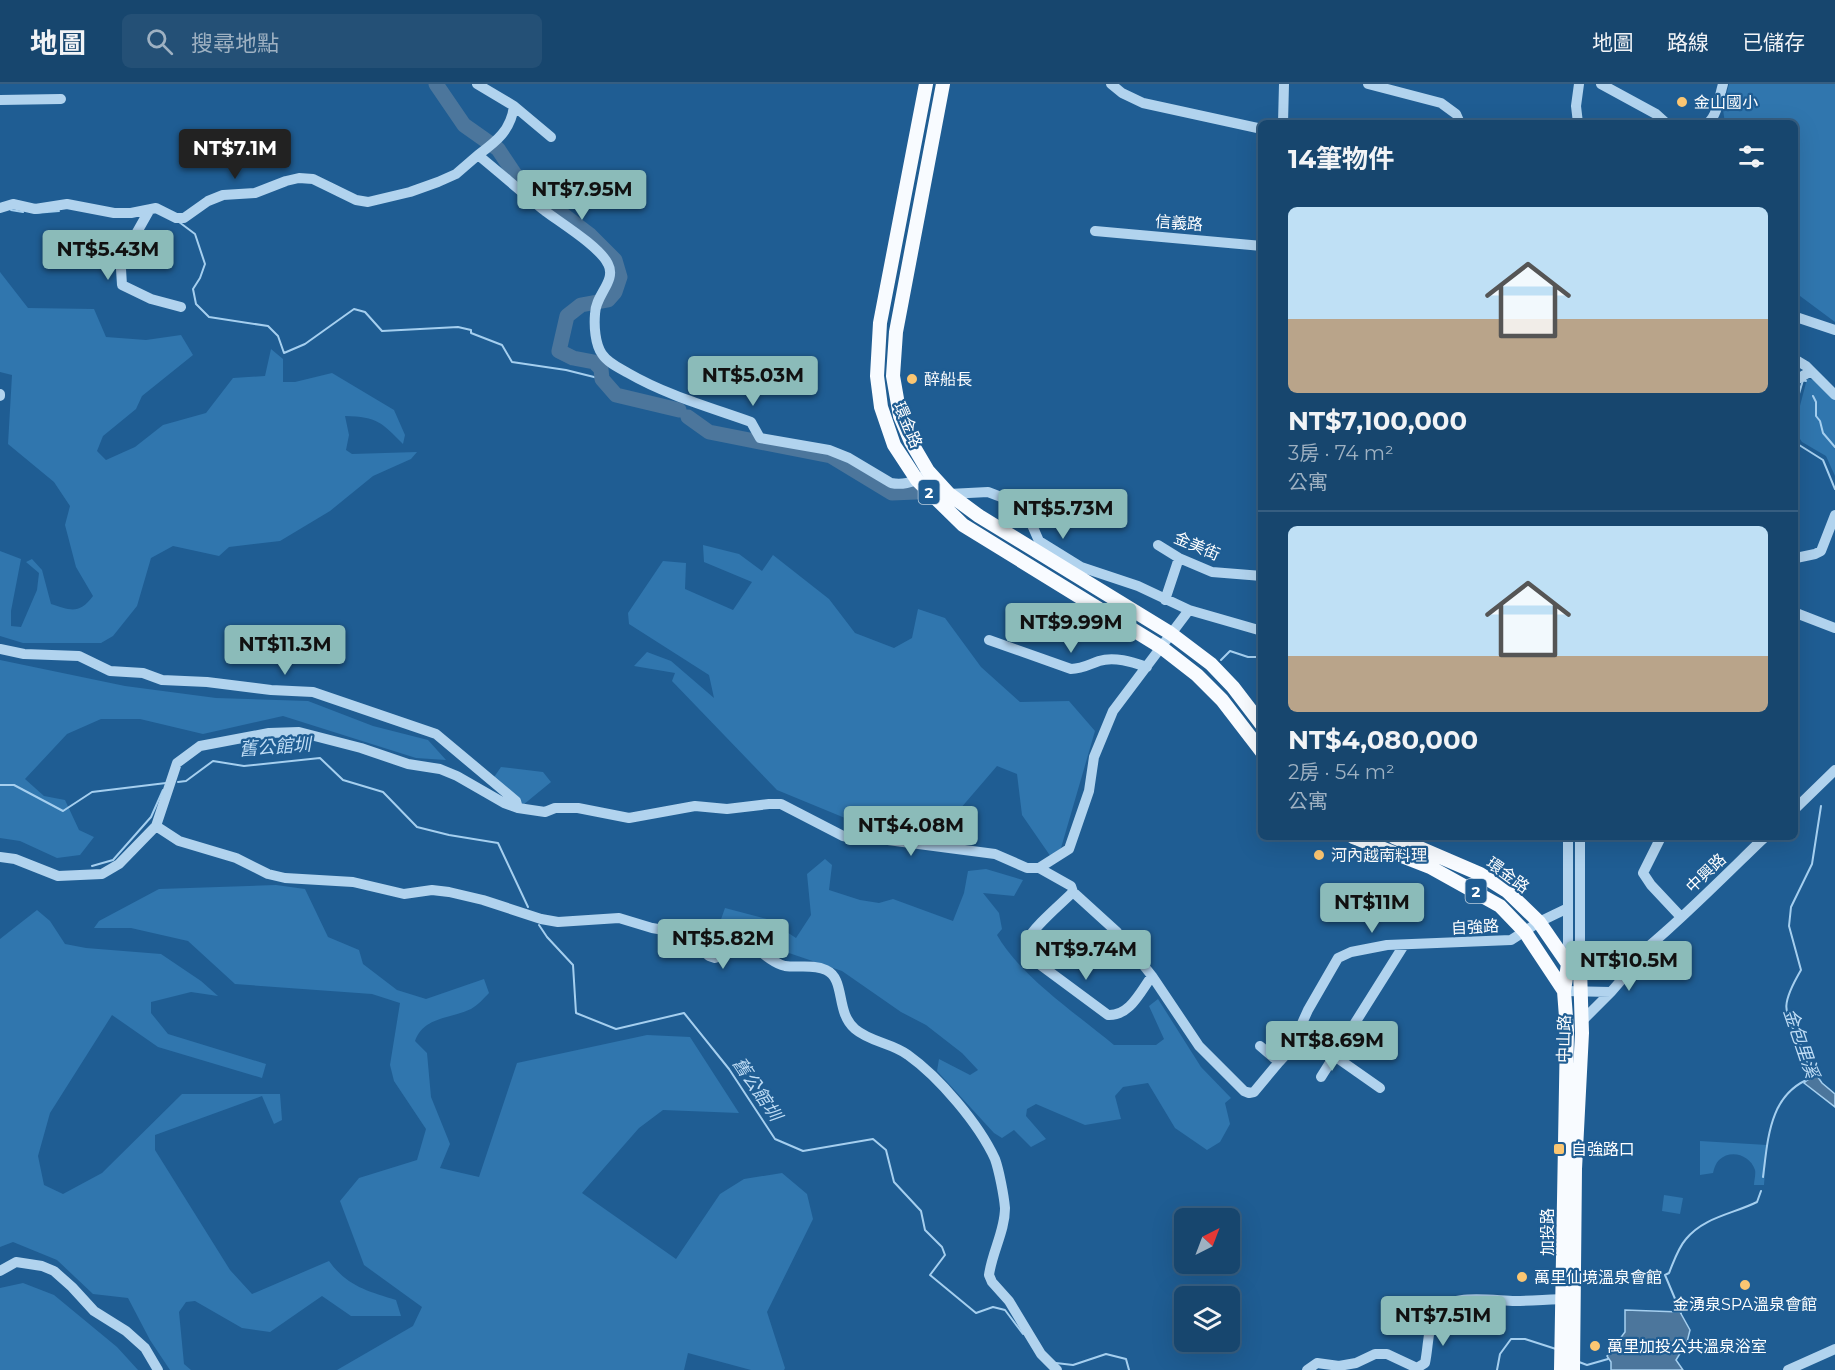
<!DOCTYPE html>
<html lang="zh-TW">
<meta charset="utf-8">
<style>
body{margin:0;font-family:Montserrat,"Noto Sans TC",sans-serif;background:#245076;color:#f1f3f6;height:100vh;display:flex;flex-direction:column;font-size:22px;white-space:nowrap}
*{box-sizing:border-box;margin:0}
p{font-size:20px;color:#9eb1c2}
.icon{flex:none;width:33px;height:33px;fill:none;stroke:currentColor;stroke-width:2;stroke-linecap:round;stroke-linejoin:round}
.map{position:relative;flex:1;overflow:hidden}
.details{position:absolute;left:1258px;top:36px;width:540px;height:720px;display:flex;flex-direction:column;background:#17466e;border-radius:9px;box-shadow:0 6px 24px #0002,0 0 0 2px #365e81}
.details>*{flex:none}
.needle{width:39px;rotate:42deg}
.tools{position:absolute;left:1174px;top:1124px;display:grid;gap:12px}
.tools a{display:grid;place-items:center;width:66px;height:66px;border-radius:9px;background:#17466e;box-shadow:0 6px 24px #0002,0 0 0 2px #365e81;font-size:30px}
.price{position:absolute;translate:-50% -51px;padding:0 14px;border-radius:6px;background:#8bbbb9;color:#111;font-size:20px;line-height:39px;filter:drop-shadow(0 2px 3px #0008)}
.price::after{content:'';position:absolute;left:50%;top:36px;width:18px;height:14px;margin-left:-9px;background:inherit;clip-path:polygon(0 0,100% 0,50% 100%)}
.price.current{background:#222;color:#fff}
ul{padding:0;list-style:none}
li{display:grid;align-content:center;gap:12px;height:318px;padding:0 30px}
li+li{border-top:2px solid #365e81}
li span{display:grid;place-items:center;height:186px;border-radius:9px;color:#555}
li>.icon{margin-inline-start:auto}
span .icon{width:108px;height:108px;fill:#fffc;stroke-width:1}
li b{font-size:26px}
h2{display:flex;justify-content:space-between;align-items:center;height:72px;padding:0 30px;font-size:26px}
header{display:flex;align-items:center;gap:36px;box-sizing:border-box;height:84px;padding:0 30px;background:#17466e;border-bottom:2px solid #365e81}
header strong{font-size:28px}
nav{display:flex;gap:33px;margin-inline-start:auto;font-size:21px}
.search{width:420px;height:54px;background:#245076;display:flex;align-items:center;gap:15px;box-sizing:border-box;padding:0 21px;border-radius:9px;color:#9eb1c2;font-size:22px}
.map>svg:first-child{display:block}
.green{fill:#3076ae}
.water{fill:#4c769c;stroke:#a5cfef;stroke-width:1.5}
.lines{fill:none;stroke-linecap:round;stroke-linejoin:round}
.stream{stroke:#a5cfef;stroke-width:2}
.river{stroke:#4c769c;stroke-width:15}
.minor{stroke:#b1d3ee;stroke-width:10}
.major{stroke:#f8fbff;stroke-width:14}
.poi-dot{fill:#fbc672;stroke:#1f5d93;stroke-width:2}
.labels{text-anchor:middle;dominant-baseline:central;stroke-width:4.5;stroke-linejoin:round;paint-order:stroke}
.shield{fill:#1f5d93;stroke:#bccedf;stroke-width:1.5}
.shield-label{font-size:15px;font-weight:bold;fill:#fff}
.poi-label{font-size:16px;fill:#fff;stroke:#1f5d93;text-anchor:start}
.street-label{font-size:16px;fill:#fff;stroke:#1f5d93}
.water-label{font-size:18px;font-style:italic;fill:#bedcf5;stroke:#1f5d93}
</style>
<header>
<strong>地圖</strong>
<div class="search"><svg class="icon" aria-label="search" viewBox="0 0 24 24"><circle cx="10" cy="10" r="6"/><path d="M15 15l6 6"/></svg>搜尋地點</div>
<nav><a>地圖</a><a>路線</a><a>已儲存</a></nav>
</header>
<div class="map">
<svg width="1835" height="1286" viewBox="0 0 1835 1286">
<rect width="100%" height="100%" fill="#1f5d93"/>
<path class="green" d="M 1729,0 L 1835,0 L 1835,238 L 1796,209 L 1796,39 L 1725,39 L 1723,26 Z
M 0,188 L 28,224 L 94,225 L 106,253 L 146,256 L 181,251 L 193,271 L 142,312 L 136,325 L 103,352 L 97,367 L 106,376 L 135,363 L 163,341 L 206,329 L 233,294 L 265,292 L 271,265 L 283,275 L 283,298 L 295,298 L 332,289 L 394,326 L 405,351 L 403,360 C 381,338 378,333 345,332 L 349,351 L 346,366 L 352,370 L 417,368 L 411,375 L 373,392 L 330,427 L 280,457 L 229,463 L 219,472 L 173,462 L 151,474 L 137,522 L 113,552 L 101,559 L 23,559 L 0,552 L 0,467 L 21,475 L 11,527 L 11,542 L 21,543 L 37,506 L 39,489 L 26,478 L 32,475 L 42,486 L 51,520 C 70,526 79,531 93,512 L 76,483 L 65,441 L 70,422 L 54,398 L 8,360 L 12,291 L 0,288 Z
M 1807,295 L 1816,296 L 1835,315 L 1835,392 L 1826,372 L 1802,358 L 1796,349 L 1796,337 Z
M 703,461 L 739,470 L 762,487 L 773,471 L 829,515 L 855,549 L 894,564 L 912,554 L 918,525 L 945,534 L 981,583 L 1020,618 L 1069,617 L 1095,647 L 1061,764 L 1051,773 L 1022,731 L 1017,690 L 997,682 L 960,725 L 913,723 L 886,739 L 862,741 L 777,706 L 672,597 L 675,589 L 634,582 L 647,568 L 671,577 L 714,614 L 709,591 L 629,540 L 628,529 L 663,477 L 686,479 L 685,505 L 733,526 L 752,498 L 704,478 Z
M 0,576 L 125,602 L 216,614 L 308,617 L 373,642 L 428,656 L 446,676 L 416,674 L 283,632 L 203,650 L 140,635 L 101,635 L 67,650 L 25,695 L 44,712 L 65,716 L 79,746 L 94,753 L 80,771 L 57,774 L 20,757 L 0,754 Z
M 501,683 L 543,688 L 551,698 L 523,721 L 492,696 Z
M 825,775 L 832,781 L 829,806 L 860,816 L 879,819 L 893,815 L 953,837 L 964,809 L 968,787 L 986,785 L 1023,796 L 1014,812 L 983,809 L 999,829 L 1002,845 L 997,851 C 1021,893 1077,930 1114,961 L 1156,961 L 1164,955 L 1149,922 L 1158,915 L 1201,983 L 1231,1014 L 1225,1019 L 1230,1040 L 1220,1058 L 1207,1066 L 1175,1044 L 1148,999 L 1123,1003 L 1115,1012 L 1121,1035 L 1085,1041 L 1036,1020 L 1027,1025 L 1026,1032 L 1046,1055 L 1031,1063 L 1014,1046 L 1002,1054 L 994,1049 L 937,987 L 939,975 L 970,991 L 978,986 L 962,969 L 926,941 L 901,928 L 842,887 L 783,867 L 719,841 L 725,824 L 767,835 L 796,854 L 811,831 L 807,790 Z
M 276,801 L 305,805 L 328,853 L 359,866 L 363,880 L 397,906 L 426,915 L 484,895 L 489,909 C 484,914 478,921 471,925 C 451,935 424,932 415,957 L 427,969 L 431,1013 L 450,1060 L 440,1084 L 479,1093 L 517,979 L 647,951 L 690,953 L 739,1029 L 663,1026 L 639,1044 L 582,1109 L 676,1175 L 720,1110 L 744,1095 L 782,1089 L 807,1110 L 813,1135 L 767,1228 L 785,1284 L 784,1286 L 751,1286 L 688,1269 L 684,1286 L 337,1286 L 413,1242 L 422,1223 L 364,1181 L 340,1117 L 359,1094 L 417,1076 L 426,1045 L 394,997 L 390,981 L 400,919 L 372,910 L 235,900 L 188,857 L 131,844 L 94,844 L 99,837 L 159,805 Z
M 37,826 L 50,837 L 65,860 L 86,864 L 161,870 L 201,897 L 218,912 L 191,908 L 151,918 L 151,929 L 168,950 L 266,980 L 262,994 L 158,963 L 112,931 L 50,1029 L 38,1072 L 44,1101 L 63,1110 L 102,1089 L 182,1010 L 280,1010 L 282,1036 L 274,1040 L 262,1012 L 155,1051 L 155,1066 L 230,1186 L 252,1210 L 329,1177 C 347,1202 367,1207 396,1216 L 401,1232 L 351,1232 L 322,1212 L 270,1248 L 242,1244 L 195,1217 L 186,1218 L 179,1228 L 184,1280 L 191,1286 L 170,1286 L 150,1256 L 128,1214 L 93,1210 L 57,1176 L 13,1158 L 0,1163 L 0,855 Z
M 1700,1057 L 1767,1061 L 1764,1101 L 1754,1101 C 1754,1097 1756,1090 1755,1086 C 1750,1071 1731,1065 1719,1076 C 1716,1079 1714,1084 1713,1089 L 1700,1091 Z
M 1664,1111 L 1683,1114 L 1680,1130 L 1662,1127 Z
M 23,1199 L 54,1211 L 117,1263 L 138,1286 L 0,1286 L 0,1204 Z"/>
<path class="water" d="M 1815,989 L 1822,999 L 1835,1010 L 1835,1023 L 1804,999 Z
M 1625,1226 L 1680,1228 L 1690,1246 L 1687,1258 L 1676,1276 L 1683,1286 L 1611,1286 L 1611,1278 L 1607,1272 L 1625,1248 Z"/>
<g class="lines">
<path class="stream" d="M 11,126 L 23,128
M 35,129 L 59,127
M 179,138 L 195,150 L 205,180 L 200,194 L 193,205 L 196,220 L 209,233 L 268,242 L 278,252 L 284,269 L 305,260 L 354,225 L 365,228 L 382,247 L 458,243 L 471,246 L 471,249 L 502,261 L 512,278 L 566,286 L 602,295
M 1813,312 L 1816,318 L 1816,332 L 1820,337 L 1823,349 L 1835,363
M 1796,320 L 1803,296 L 1806,297
M 1796,359 L 1823,376 L 1835,405
M 1221,576 L 1230,567 L 1248,573 L 1262,573
M 178,698 L 186,697 L 213,677 L 244,682 L 320,674 L 343,696 L 383,708 L 417,743 L 449,751 L 498,759 L 528,823
M 0,701 L 14,701 L 63,727 L 92,708 L 166,699
M 92,782 L 113,776 L 151,733 L 163,706
M 539,841 L 547,853 L 573,881 L 576,929 L 616,945 L 684,929 L 729,985 L 775,1055 L 803,1067 L 873,1055 L 886,1066 L 894,1098 L 921,1127 L 925,1146 L 942,1163 L 945,1171 L 930,1191 L 976,1229 L 993,1223 L 1005,1226 L 1023,1250
M 1763,1093 C 1768,1055 1769,1010 1811,994 C 1808,985 1807,975 1803,966 C 1786,927 1777,927 1801,886 L 1789,842 L 1791,823 L 1812,780 L 1821,722
M 1681,1229 L 1665,1191 L 1669,1189 C 1674,1177 1678,1164 1686,1155 C 1704,1133 1733,1130 1757,1118 L 1761,1107
M 1579,1278 L 1587,1281 L 1608,1275
M 1056,1279 L 1073,1281 L 1106,1270 L 1126,1275 L 1129,1286
M 1497,1286 L 1500,1270 L 1511,1255 L 1525,1255 L 1556,1265"/>
<path class="river" d="M 436,0 L 464,41 L 498,65 L 520,98 L 590,151 L 615,176 L 620,193 L 615,208 L 608,216 L 581,221 L 567,232 L 559,267 L 573,274 L 594,278 L 601,285 L 602,295 L 616,311 L 679,326
M 688,333 L 709,348 L 831,372 L 892,409 L 916,408"/>
<path class="minor" d="M 477,0 L 514,22 C 511,46 497,57 478,71 C 501,90 523,109 545,127 C 561,139 600,163 608,180 C 617,197 595,211 595,230 C 594,242 595,260 602,270 C 608,279 619,284 628,289 C 666,311 709,323 751,338 L 760,354 L 829,366 L 849,374 L 891,399 C 901,401 913,399 921,393
M 1111,0 L 1122,9 L 1143,19 L 1262,45
M 1368,0 L 1441,19 L 1456,30 L 1460,39
M 1601,0 L 1656,30 L 1666,39
M 0,16 L 61,15
M 514,22 L 551,53
M 1283,39 L 1284,0
M 1578,39 L 1576,22 L 1579,0
M 1708,39 C 1718,30 1719,13 1723,0
M 0,124 L 13,120 L 35,125 L 67,120 L 114,129 L 131,129 L 156,124 L 176,134 L 184,134 L 208,117 L 223,111 L 255,109 L 286,97 L 299,94 L 313,95 L 356,116 L 368,118 L 410,108 L 438,98 L 456,90 L 478,71
M 150,125 L 123,173 L 121,185 L 122,201 L 151,215 L 181,223
M 1095,147 L 1262,162
M 1796,233 L 1835,246
M 1796,276 L 1806,282 L 1835,311
M 1796,296 L 1811,287
M 0,310 L 0,312
M 949,410 L 988,408 L 1017,419 L 1028,432 L 1039,457 L 1081,483 L 1138,502 L 1189,526
M 1158,461 L 1179,474 L 1212,488 L 1262,492
M 1796,474 L 1815,470 L 1821,467 L 1835,431
M 1165,516 L 1179,474
M 1796,529 L 1835,544
M 989,556 L 1071,585 C 1082,585 1088,581 1099,577 C 1114,572 1132,578 1147,583
M 0,565 L 24,570 L 79,572 L 110,587 L 143,589 L 162,596 L 207,598 L 271,606 L 313,608 L 436,650 L 516,717 L 518,724
M 1796,724 L 1835,686
M 156,742 L 179,757 L 236,774 L 268,790 L 285,794 L 353,798 L 404,810 L 432,806 L 449,808 L 483,816 L 541,835 L 558,838 L 619,834 L 652,844 L 682,849 L 709,872 L 715,874 L 724,870 L 738,860 L 747,857 C 758,865 772,879 785,882 C 798,884 813,880 826,886 C 846,895 835,928 855,945 C 870,958 892,959 908,971 C 939,993 979,1040 995,1075 C 999,1086 1004,1112 1005,1124 C 1005,1147 992,1168 989,1191 L 992,1198 L 1009,1217 L 1041,1270 L 1057,1286
M 1580,753 L 1580,884 C 1588,886 1599,890 1607,890 C 1632,887 1740,776 1765,753
M 1661,753 L 1643,789 L 1651,801 L 1681,833
M 0,773 L 15,775 L 58,792 L 102,790 L 119,780 L 156,742 L 177,679 L 200,662 L 269,649 L 299,648 L 361,664 L 408,680 L 440,685 L 457,692 L 504,719 L 518,724 L 545,728 L 555,724 L 578,724 L 629,734 L 695,722 L 727,725 L 769,720 L 781,720 L 843,752 L 862,756 L 888,756 L 995,770 L 1027,784 L 1039,784 L 1069,765 L 1089,707 L 1094,673 L 1113,627 L 1189,526 L 1262,547
M 1039,784 L 1071,802 L 1073,808 C 1062,819 1032,844 1027,857 C 1025,864 1028,868 1031,874 L 1108,931 C 1130,932 1140,908 1152,892 L 1117,848 L 1073,808
M 1568,880 L 1568,753
M 1152,892 L 1199,962 L 1244,1007 L 1249,1009 L 1254,1008 L 1279,978
M 1564,907 L 1611,908 L 1636,879
M 1581,938 L 1611,908
M 1297,951 L 1333,971 L 1380,1004
M 1260,962 L 1279,978 L 1290,966 L 1308,926 L 1338,874 L 1351,868 L 1387,861 L 1511,856 L 1539,838 L 1566,825
M 1321,993 L 1404,861
M 0,1187 L 16,1178 L 42,1182 L 54,1187 L 72,1203 L 94,1227 L 126,1247 L 145,1264 L 158,1286
M 1307,1286 L 1317,1279 L 1339,1282 L 1356,1279 L 1375,1270 L 1387,1270 L 1417,1284 L 1425,1279 C 1428,1265 1428,1246 1433,1233 C 1444,1207 1494,1217 1515,1217 C 1533,1217 1552,1215 1570,1215
M 1788,1286 L 1835,1265"/>
<path class="major" d="M 926,0 L 880,239 L 877,292 L 881,323 L 894,361 L 917,396 L 963,441 L 1161,563 L 1197,591 L 1222,616 L 1262,668
M 943,0 L 896,248 L 893,292 L 900,332 L 911,358 L 928,387 L 949,410 L 979,432 L 1170,549 L 1211,580 L 1233,603 L 1262,641
M 1353,753 L 1430,783 L 1500,822 L 1525,848 L 1564,907
M 1394,753 L 1480,790 L 1507,807 L 1539,838 L 1568,880 L 1580,884 L 1582,949 L 1575,1085 L 1573,1286
M 1561,1286 L 1567,946 L 1564,907 L 1568,880"/>
</g>
<g class="poi-dot">
<circle cx="1682" cy="18" r="6"/>
<circle cx="912" cy="295" r="6"/>
<circle cx="1319" cy="771" r="6"/>
<rect x="1553" y="1059" width="12" height="12" rx="3"/>
<circle cx="1522" cy="1193" r="6"/>
<circle cx="1745" cy="1201" r="6"/>
<circle cx="1595" cy="1262" r="6"/>
</g>
<g class="labels">
<g class="shield">
<rect x="918.5" y="396" width="21" height="24" rx="4.5"/>
<rect x="1465.5" y="795" width="21" height="24" rx="4.5"/>
</g>
<g class="shield-label">
<text x="929" y="408">2</text>
<text x="1476" y="807">2</text>
</g>
<g class="poi-label">
<text x="1694" y="18">金山國小</text>
<text x="924" y="295">醉船長</text>
<text x="1331" y="771">河內越南料理</text>
<text x="1571" y="1065">自強路口</text>
<text x="1534" y="1193">萬里仙境溫泉會館</text>
<text x="1745" y="1220" text-anchor="middle">金湧泉SPA溫泉會館</text>
<text x="1607" y="1262">萬里加投公共溫泉浴室</text>
</g>
<g class="street-label">
<text transform="translate(1179 139) rotate(4)">信義路</text>
<text transform="translate(908 341) rotate(67)">環金路</text>
<text transform="translate(1197 462) rotate(23)">金美街</text>
<text transform="translate(1706 789) rotate(-44)">中興路</text>
<text transform="translate(1508 791) rotate(36)">環金路</text>
<text transform="translate(1475 843) rotate(-3)">自強路</text>
<text transform="translate(1564 955) rotate(-89)">中山路</text>
<text transform="translate(1547 1148) rotate(-90)">加投路</text>
</g>
<g class="water-label">
<text transform="translate(275 663) rotate(-4)">舊公館圳</text>
<text transform="translate(1801 959) rotate(71)">金包里溪</text>
<text transform="translate(757 1005) rotate(56)">舊公館圳</text>
</g>
</g>
</svg>
<div class="tools">
<a><svg class="needle" viewBox="-14 -14 28 28"><path d="M0-13l5 13h-10z" fill="#e53935"/><path d="M0 13l5-13h-10z" fill="#9eb1c2"/></svg></a>
<a><svg class="icon" aria-label="layers" viewBox="0 0 24 24"><path d="M12 4l9 5-9 5-9-5zM3 14l9 5 9-5"/></svg></a>
</div>
<b class="price current" style="left:235px;top:96px">NT$7.1M</b>
<b class="price" style="left:582px;top:137px">NT$7.95M</b>
<b class="price" style="left:108px;top:197px">NT$5.43M</b>
<b class="price" style="left:753px;top:323px">NT$5.03M</b>
<b class="price" style="left:1063px;top:456px">NT$5.73M</b>
<b class="price" style="left:1071px;top:570px">NT$9.99M</b>
<b class="price" style="left:285px;top:592px">NT$11.3M</b>
<b class="price" style="left:911px;top:773px">NT$4.08M</b>
<b class="price" style="left:1372px;top:850px">NT$11M</b>
<b class="price" style="left:723px;top:886px">NT$5.82M</b>
<b class="price" style="left:1086px;top:897px">NT$9.74M</b>
<b class="price" style="left:1629px;top:908px">NT$10.5M</b>
<b class="price" style="left:1332px;top:988px">NT$8.69M</b>
<b class="price" style="left:1443px;top:1263px">NT$7.51M</b>
<section class="details">
<h2>14筆物件<svg class="icon" aria-label="filters" viewBox="0 0 24 24"><path d="M4 7h16M4 17h16"/><circle cx="9" cy="7" r="2"/><circle cx="15" cy="17" r="2"/></svg></h2>
<ul>
<li><span style="background:linear-gradient(#bfe0f5 60%,#b9a48a 0)"><svg class="icon" aria-label="home" viewBox="0 0 24 24"><path d="M3 11l9-7 9 7M6 9v11h12V9"/></svg></span><div><b>NT$7,100,000</b><p>3房 · 74 m²</p><p>公寓</p></div></li>
<li><span style="background:linear-gradient(#bfe0f5 70%,#b9a48a 0)"><svg class="icon" aria-label="home" viewBox="0 0 24 24"><path d="M3 11l9-7 9 7M6 9v11h12V9"/></svg></span><div><b>NT$4,080,000</b><p>2房 · 54 m²</p><p>公寓</p></div></li>
</ul>
</section>
</div>
